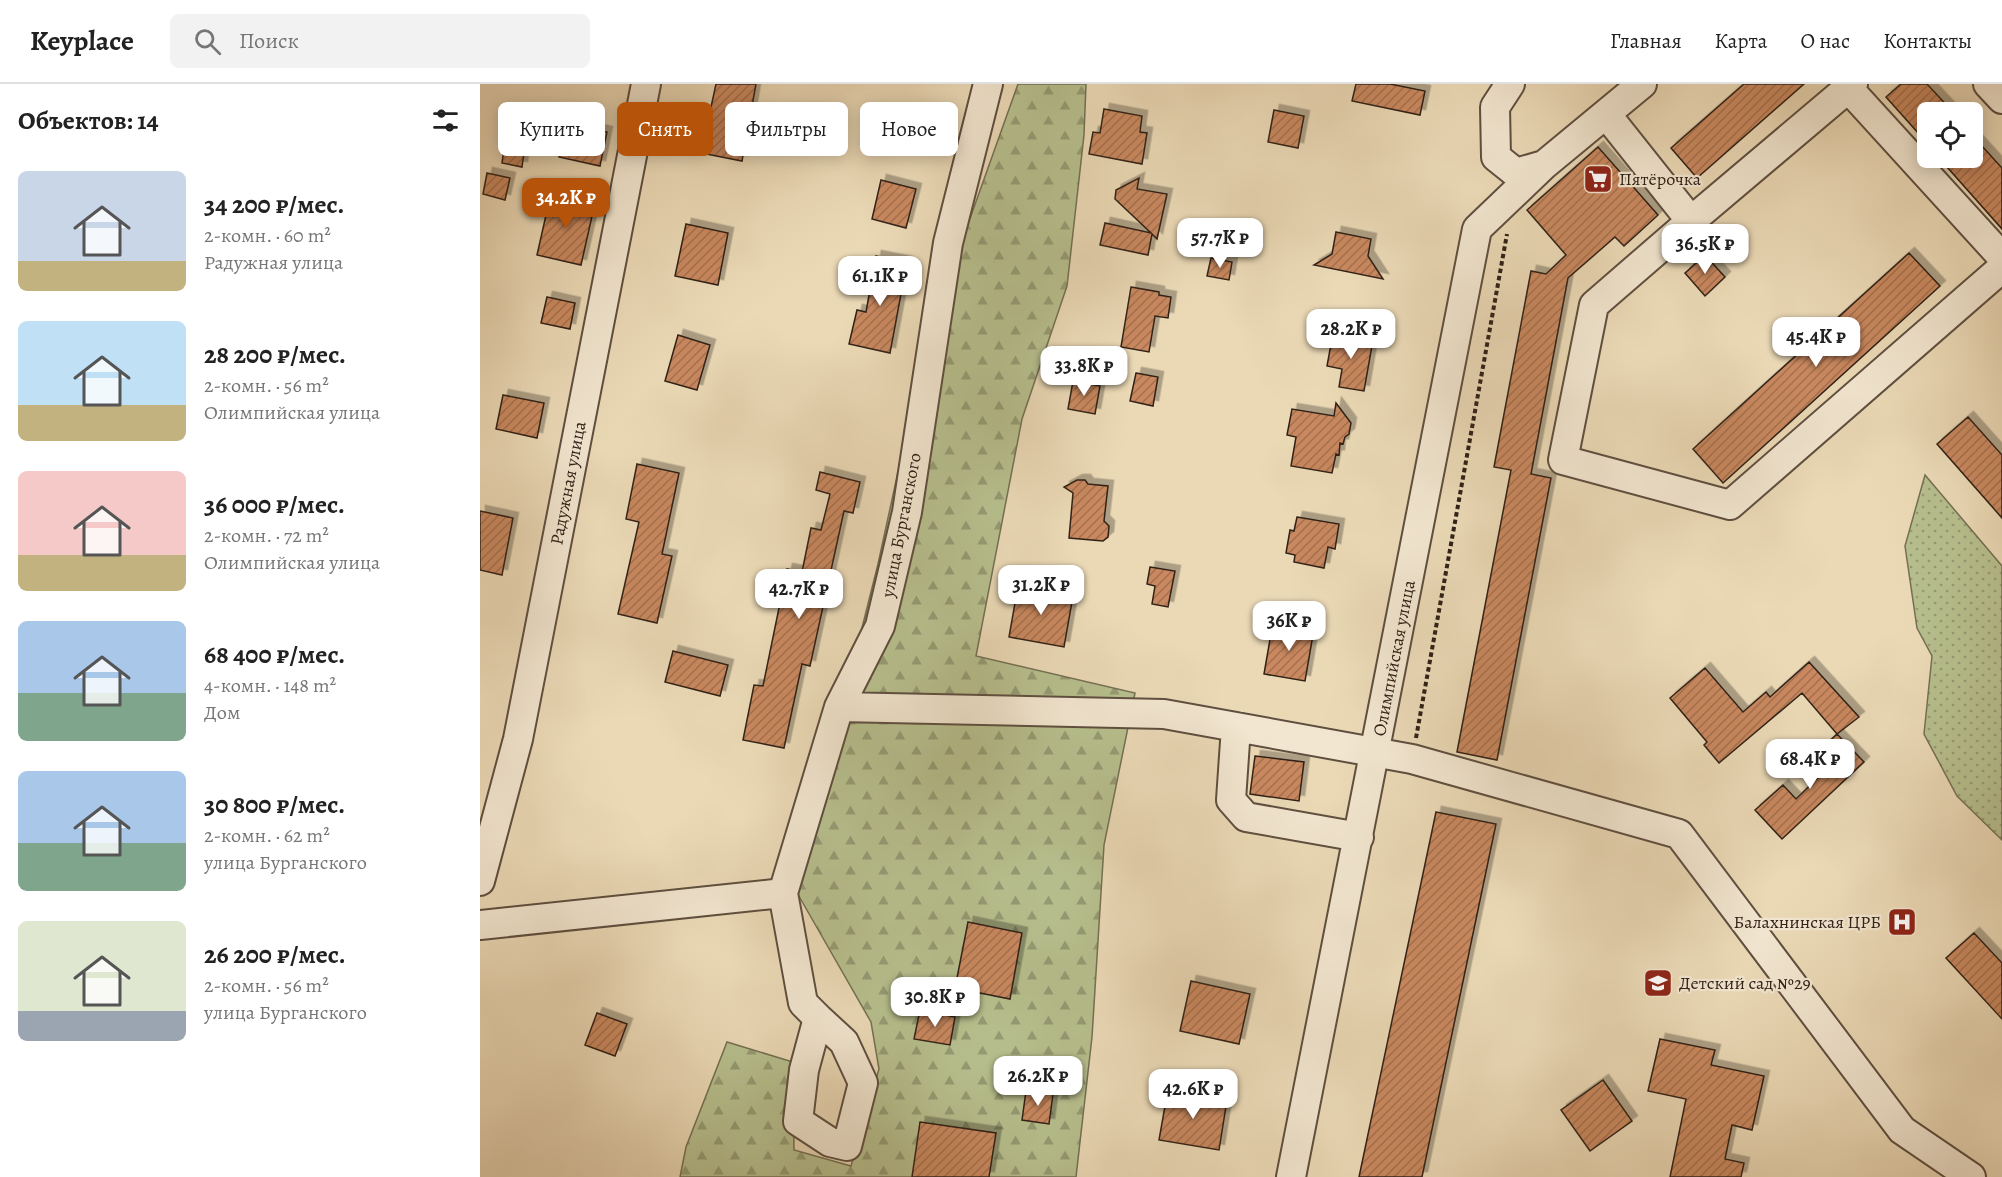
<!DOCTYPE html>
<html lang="ru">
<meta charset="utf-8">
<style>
body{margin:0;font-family:Alegreya,serif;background:#f2f2f2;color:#222;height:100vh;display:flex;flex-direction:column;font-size:22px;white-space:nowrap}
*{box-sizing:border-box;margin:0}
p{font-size:20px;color:#767676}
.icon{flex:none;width:33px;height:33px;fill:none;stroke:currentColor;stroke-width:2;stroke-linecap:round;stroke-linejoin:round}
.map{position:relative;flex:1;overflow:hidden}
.panel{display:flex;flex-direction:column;background:#fff;width:480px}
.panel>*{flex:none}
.guide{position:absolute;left:18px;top:18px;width:570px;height:54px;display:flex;gap:12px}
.controls{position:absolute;left:1437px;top:18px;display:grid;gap:12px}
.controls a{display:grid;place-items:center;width:66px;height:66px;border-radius:9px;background:#fff;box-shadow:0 3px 15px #0003;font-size:30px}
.price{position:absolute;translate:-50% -51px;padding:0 14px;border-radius:12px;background:#fff;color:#222;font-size:20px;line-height:39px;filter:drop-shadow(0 2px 3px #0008)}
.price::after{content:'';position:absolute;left:50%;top:36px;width:18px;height:14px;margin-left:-9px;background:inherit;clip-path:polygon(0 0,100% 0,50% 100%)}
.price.selected{background:#b45309;color:#fff}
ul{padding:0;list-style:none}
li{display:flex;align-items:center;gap:18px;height:150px;padding:0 18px}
li span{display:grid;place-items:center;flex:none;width:168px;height:120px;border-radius:9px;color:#555}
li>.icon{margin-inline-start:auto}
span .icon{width:72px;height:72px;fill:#fffc;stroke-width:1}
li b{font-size:26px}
h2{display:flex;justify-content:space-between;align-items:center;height:72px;padding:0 18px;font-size:26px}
.chip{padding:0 21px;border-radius:9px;background:#fff;box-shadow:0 3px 15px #0003;font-size:21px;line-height:54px}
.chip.selected{background:#b45309;color:#fff}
header{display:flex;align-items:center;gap:36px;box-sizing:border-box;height:84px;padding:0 30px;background:#fff;border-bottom:2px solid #e0e0e0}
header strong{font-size:28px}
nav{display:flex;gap:33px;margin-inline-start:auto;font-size:21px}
.search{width:420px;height:54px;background:#f2f2f2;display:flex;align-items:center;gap:15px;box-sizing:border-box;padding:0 21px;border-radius:9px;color:#767676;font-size:22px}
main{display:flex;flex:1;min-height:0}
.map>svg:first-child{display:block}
.grass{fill:url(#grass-dots);stroke:#747053;stroke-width:1.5}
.forest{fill:url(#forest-firs);stroke:#747053;stroke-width:1.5}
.building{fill:url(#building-hatch);stroke:#302118;stroke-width:1.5;filter:url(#shadow)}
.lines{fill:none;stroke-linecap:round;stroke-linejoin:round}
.minor-casing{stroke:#5f4f40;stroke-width:32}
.path{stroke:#302118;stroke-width:4;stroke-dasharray:4.5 3;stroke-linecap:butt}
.minor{stroke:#f2e6d0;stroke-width:28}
.labels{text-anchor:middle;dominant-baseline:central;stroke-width:4.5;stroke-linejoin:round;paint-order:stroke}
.poi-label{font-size:18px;fill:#302118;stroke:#f2e6d0;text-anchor:start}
.street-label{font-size:18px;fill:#302118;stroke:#f2e6d0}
</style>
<header>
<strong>Keyplace</strong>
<div class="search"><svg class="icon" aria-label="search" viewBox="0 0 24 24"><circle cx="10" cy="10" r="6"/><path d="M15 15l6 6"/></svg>Поиск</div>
<nav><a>Главная</a><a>Карта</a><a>О нас</a><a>Контакты</a></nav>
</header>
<main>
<section class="panel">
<h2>Объектов: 14<svg class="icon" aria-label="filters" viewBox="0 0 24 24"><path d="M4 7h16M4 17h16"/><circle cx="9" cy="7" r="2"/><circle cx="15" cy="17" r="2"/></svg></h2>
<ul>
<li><span style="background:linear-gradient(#c9d6e8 75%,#c2b280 0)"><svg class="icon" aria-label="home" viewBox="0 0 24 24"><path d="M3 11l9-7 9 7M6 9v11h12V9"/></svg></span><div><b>34 200 ₽/мес.</b><p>2-комн. · 60 m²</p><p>Радужная улица</p></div></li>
<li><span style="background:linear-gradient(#bfe0f5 70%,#c2b280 0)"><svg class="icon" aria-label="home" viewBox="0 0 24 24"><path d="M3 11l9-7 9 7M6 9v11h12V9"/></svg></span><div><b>28 200 ₽/мес.</b><p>2-комн. · 56 m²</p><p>Олимпийская улица</p></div></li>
<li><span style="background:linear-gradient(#f6c9c9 70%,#c2b280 0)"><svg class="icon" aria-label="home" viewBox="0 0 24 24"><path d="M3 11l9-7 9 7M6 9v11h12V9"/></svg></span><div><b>36 000 ₽/мес.</b><p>2-комн. · 72 m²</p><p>Олимпийская улица</p></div></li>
<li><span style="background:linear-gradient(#a9c7e8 60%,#7fa58c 0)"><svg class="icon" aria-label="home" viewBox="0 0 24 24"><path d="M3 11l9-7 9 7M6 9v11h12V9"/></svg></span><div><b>68 400 ₽/мес.</b><p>4-комн. · 148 m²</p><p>Дом</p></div></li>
<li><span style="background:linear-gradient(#a9c7e8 60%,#7fa58c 0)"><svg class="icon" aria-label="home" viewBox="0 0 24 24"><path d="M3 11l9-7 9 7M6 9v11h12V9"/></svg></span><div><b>30 800 ₽/мес.</b><p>2-комн. · 62 m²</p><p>улица Бурганского</p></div></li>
<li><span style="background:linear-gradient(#dfe7d0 75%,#9aa5b1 0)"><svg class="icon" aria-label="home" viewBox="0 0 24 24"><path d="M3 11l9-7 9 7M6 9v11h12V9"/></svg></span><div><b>26 200 ₽/мес.</b><p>2-комн. · 56 m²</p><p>улица Бурганского</p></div></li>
</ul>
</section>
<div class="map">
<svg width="1522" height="1093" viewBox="0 0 1522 1093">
<defs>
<pattern id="grass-dots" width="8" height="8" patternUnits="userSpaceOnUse" patternTransform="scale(1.5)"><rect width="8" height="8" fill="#b7bf8e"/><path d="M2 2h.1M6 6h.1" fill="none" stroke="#959b73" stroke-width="1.8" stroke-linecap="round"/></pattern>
<pattern id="forest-firs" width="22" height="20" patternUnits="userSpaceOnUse" patternTransform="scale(1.5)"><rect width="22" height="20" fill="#b7bf8e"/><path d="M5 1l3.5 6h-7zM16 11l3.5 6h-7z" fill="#959b73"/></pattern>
<pattern id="building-hatch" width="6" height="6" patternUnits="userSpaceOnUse" patternTransform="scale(1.5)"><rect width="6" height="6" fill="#c9885f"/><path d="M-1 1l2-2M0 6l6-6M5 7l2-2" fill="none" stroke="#a46f4d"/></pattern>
<filter id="shadow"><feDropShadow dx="5.5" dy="-5.5" stdDeviation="0" flood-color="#0004"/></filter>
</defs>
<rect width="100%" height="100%" fill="#ebd9b6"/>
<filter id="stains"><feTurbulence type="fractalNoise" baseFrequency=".00333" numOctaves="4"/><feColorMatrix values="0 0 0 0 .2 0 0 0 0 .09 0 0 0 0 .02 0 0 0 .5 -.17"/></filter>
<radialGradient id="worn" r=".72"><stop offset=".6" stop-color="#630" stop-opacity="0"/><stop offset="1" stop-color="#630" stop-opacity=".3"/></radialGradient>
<path class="grass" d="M 1445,391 L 1522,482 L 1522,756 L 1477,712 L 1444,650 L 1452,572 L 1437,544 L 1425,462 Z"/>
<path class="forest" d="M 538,0 L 606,0 L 604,51 L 587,202 L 542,335 L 496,572 L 655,609 L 624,761 L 612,953 L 596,1093 L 200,1093 L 206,1063 L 247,958 L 313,978 L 314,1066 L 371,1082 L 399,985 L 391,938 L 316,807 L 398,480 L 434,314 L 472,185 Z"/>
<path class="building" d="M 236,0 L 276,0 L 262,77 L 221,69 Z
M 876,0 L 910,0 L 945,7 L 940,31 L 872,17 Z
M 1264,0 L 1324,0 L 1217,94 L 1191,64 Z
M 1421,0 L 1447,0 L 1473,28 L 1448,28 L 1448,60 L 1406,13 Z
M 624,25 L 662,32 L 660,48 L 667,49 L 662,80 L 609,70 L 613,48 L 620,49 Z
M 794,26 L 824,32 L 818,64 L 788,58 Z
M 87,39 L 127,48 L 120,82 L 79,73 Z
M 1492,51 L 1522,84 L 1522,145 L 1459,74 L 1492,74 Z
M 25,58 L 45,61 L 42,83 L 22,79 Z
M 1118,63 L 1178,131 L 1144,162 L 1135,153 L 1088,194 L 1051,390 L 1071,394 L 1017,676 L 977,668 L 1031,386 L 1014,383 L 1051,187 L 1066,190 L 1086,171 L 1047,126 Z
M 7,89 L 30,94 L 25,116 L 3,110 Z
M 659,94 L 657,105 L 687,110 L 677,155 L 672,150 L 668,171 L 620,161 L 625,139 L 671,149 L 635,115 L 636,106 Z
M 401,96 L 436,105 L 426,144 L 392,135 Z
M 71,109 L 115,119 L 101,181 L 57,171 Z
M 206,140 L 248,149 L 238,201 L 195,192 Z
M 856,148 L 891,155 L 888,172 L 903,195 L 834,181 L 852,170 Z
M 1429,169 L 1460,202 L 1243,399 L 1213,365 Z
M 1225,171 L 1245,193 L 1225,212 L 1205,189 Z
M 396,172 L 427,178 L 410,269 L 369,260 L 377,226 L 386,228 Z
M 731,174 L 752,178 L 749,196 L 727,192 Z
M 651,203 L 679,208 L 679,211 L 691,213 L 688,234 L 675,232 L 669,268 L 641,263 Z
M 67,213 L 95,219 L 90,245 L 61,239 Z
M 853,249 L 893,256 L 884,307 L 859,303 L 862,285 L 847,282 Z
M 198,251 L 230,261 L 217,306 L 185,297 Z
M 656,289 L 678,293 L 673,322 L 650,317 Z
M 593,297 L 620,302 L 615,330 L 588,325 Z
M 23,311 L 64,319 L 57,354 L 16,345 Z
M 856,319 L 871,339 L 869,350 L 865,353 L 863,360 L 860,359 L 859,371 L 856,370 L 852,389 L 811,382 L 816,353 L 807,351 L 812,325 L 854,332 Z
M 1488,333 L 1522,371 L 1522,434 L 1457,360 Z
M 157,380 L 199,389 L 182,470 L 192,472 L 177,539 L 138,530 L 159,438 L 146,435 Z
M 340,388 L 380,398 L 373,429 L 364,427 L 330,582 L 322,580 L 304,664 L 263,656 L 274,601 L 283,602 L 307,485 L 322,488 L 331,444 L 341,446 L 350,410 L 336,406 Z
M 597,396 L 605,396 L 608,400 L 628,402 L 624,437 L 629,442 L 628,453 L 623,457 L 589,454 L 593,409 L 584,403 Z
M 0,427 L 33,434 L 22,491 L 0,486 Z
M 817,433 L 859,440 L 855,465 L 848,463 L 844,484 L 814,478 L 815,471 L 806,469 L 810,446 L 814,447 Z
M 670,483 L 695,487 L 688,523 L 672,520 L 675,502 L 667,500 Z
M 538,502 L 593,512 L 584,563 L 529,553 Z
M 793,538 L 834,545 L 825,597 L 784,590 Z
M 193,567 L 248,581 L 240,612 L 185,598 Z
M 1329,578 L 1379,633 L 1357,650 L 1322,609 L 1239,679 L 1224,661 L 1227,658 L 1190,614 L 1225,584 L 1263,628 L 1286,608 L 1290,613 Z
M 1357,650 L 1384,678 L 1302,755 L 1275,726 L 1303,701 L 1316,715 L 1352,680 L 1339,667 Z
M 775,672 L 824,678 L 819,717 L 770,710 Z
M 956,728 L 1016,740 L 942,1093 L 879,1093 Z
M 488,838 L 542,849 L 530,915 L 475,904 Z
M 1494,849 L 1522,879 L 1522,935 L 1466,874 Z
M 711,897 L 770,910 L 759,960 L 700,947 Z
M 440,926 L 475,933 L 470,961 L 434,955 Z
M 117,929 L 147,940 L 135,972 L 105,961 Z
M 1180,955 L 1235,966 L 1231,981 L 1284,992 L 1272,1046 L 1252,1041 L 1245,1075 L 1264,1079 L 1261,1093 L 1190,1093 L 1206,1015 L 1168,1007 Z
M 1123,996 L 1152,1037 L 1110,1067 L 1081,1026 Z
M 688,1005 L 747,1016 L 739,1066 L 679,1056 Z
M 546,1007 L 573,1010 L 569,1040 L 542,1036 Z
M 440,1038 L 516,1049 L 509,1093 L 432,1093 Z"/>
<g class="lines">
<g class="minor-casing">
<path id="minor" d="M 1030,0 L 1015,23 L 1016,73 L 1036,89 L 1064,81
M 1508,0 L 1522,15
M 1368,4 L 1522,173
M 1126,30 L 1211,137 L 1373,0
M 1211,137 L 1114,221 L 1083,376 L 1250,421 L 1522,184
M 359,623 L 684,630 L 932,675 L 1199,750 L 1422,1046 L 1491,1093
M 756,643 L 751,716 L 766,733 L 879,753
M 0,797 L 38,655 L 166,0
M 0,841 L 303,809
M 338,934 L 364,958 L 383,999 L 367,1062 L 350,1058 L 318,1037 L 324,986 L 338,934 L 323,919 L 303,809 L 359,623 L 400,542 L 427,428 L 468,159 L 508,0
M 811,1093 L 997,145 L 1064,81 L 1162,0"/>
</g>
<path class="path" d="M 936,654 L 1027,150"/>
<use href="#minor" class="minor"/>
</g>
<defs>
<g id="supermarket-square" transform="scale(1.5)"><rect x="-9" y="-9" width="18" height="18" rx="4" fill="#8f2418" stroke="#f2e6d0"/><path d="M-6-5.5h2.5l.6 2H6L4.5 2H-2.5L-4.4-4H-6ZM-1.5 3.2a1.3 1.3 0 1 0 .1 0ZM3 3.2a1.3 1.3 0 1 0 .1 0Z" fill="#fff"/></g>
<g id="hospital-square" transform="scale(1.5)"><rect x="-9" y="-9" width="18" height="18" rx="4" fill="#8f2418" stroke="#f2e6d0"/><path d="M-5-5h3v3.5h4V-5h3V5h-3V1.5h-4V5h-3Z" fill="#fff"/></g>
<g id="school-square" transform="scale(1.5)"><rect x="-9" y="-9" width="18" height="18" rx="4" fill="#8f2418" stroke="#f2e6d0"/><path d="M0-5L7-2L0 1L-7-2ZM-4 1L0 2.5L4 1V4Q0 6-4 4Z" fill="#fff"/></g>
</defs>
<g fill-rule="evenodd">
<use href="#supermarket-square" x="1118" y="95"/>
<use href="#hospital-square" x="1422" y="838"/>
<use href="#school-square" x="1178" y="899"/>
</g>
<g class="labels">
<g class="poi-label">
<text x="1139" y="95">Пятёрочка</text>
<text x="1401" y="838" text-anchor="end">Балахнинская ЦРБ</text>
<text x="1199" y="899">Детский сад №29</text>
</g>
<g class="street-label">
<text transform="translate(88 399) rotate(-79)">Радужная улица</text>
<text transform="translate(421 441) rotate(-79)">улица Бурганского</text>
<text transform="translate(914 574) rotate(-79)">Олимпийская улица</text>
</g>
</g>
<rect width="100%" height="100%" filter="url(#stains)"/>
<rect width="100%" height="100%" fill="url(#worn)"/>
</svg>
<div class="controls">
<a><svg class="icon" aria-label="locate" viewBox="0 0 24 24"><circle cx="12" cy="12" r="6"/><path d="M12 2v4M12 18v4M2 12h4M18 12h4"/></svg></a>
</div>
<b class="price selected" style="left:86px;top:145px">34.2K ₽</b>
<b class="price" style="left:740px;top:185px">57.7K ₽</b>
<b class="price" style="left:1225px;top:191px">36.5K ₽</b>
<b class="price" style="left:400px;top:223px">61.1K ₽</b>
<b class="price" style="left:871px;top:276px">28.2K ₽</b>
<b class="price" style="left:1336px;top:284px">45.4K ₽</b>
<b class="price" style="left:604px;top:313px">33.8K ₽</b>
<b class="price" style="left:561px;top:532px">31.2K ₽</b>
<b class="price" style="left:319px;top:536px">42.7K ₽</b>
<b class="price" style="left:809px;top:568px">36K ₽</b>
<b class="price" style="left:1330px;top:706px">68.4K ₽</b>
<b class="price" style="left:455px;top:944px">30.8K ₽</b>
<b class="price" style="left:558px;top:1023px">26.2K ₽</b>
<b class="price" style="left:713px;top:1036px">42.6K ₽</b>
<div class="guide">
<a class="chip">Купить</a>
<a class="chip selected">Снять</a>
<a class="chip">Фильтры</a>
<a class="chip">Новое</a>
</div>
</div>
</main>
